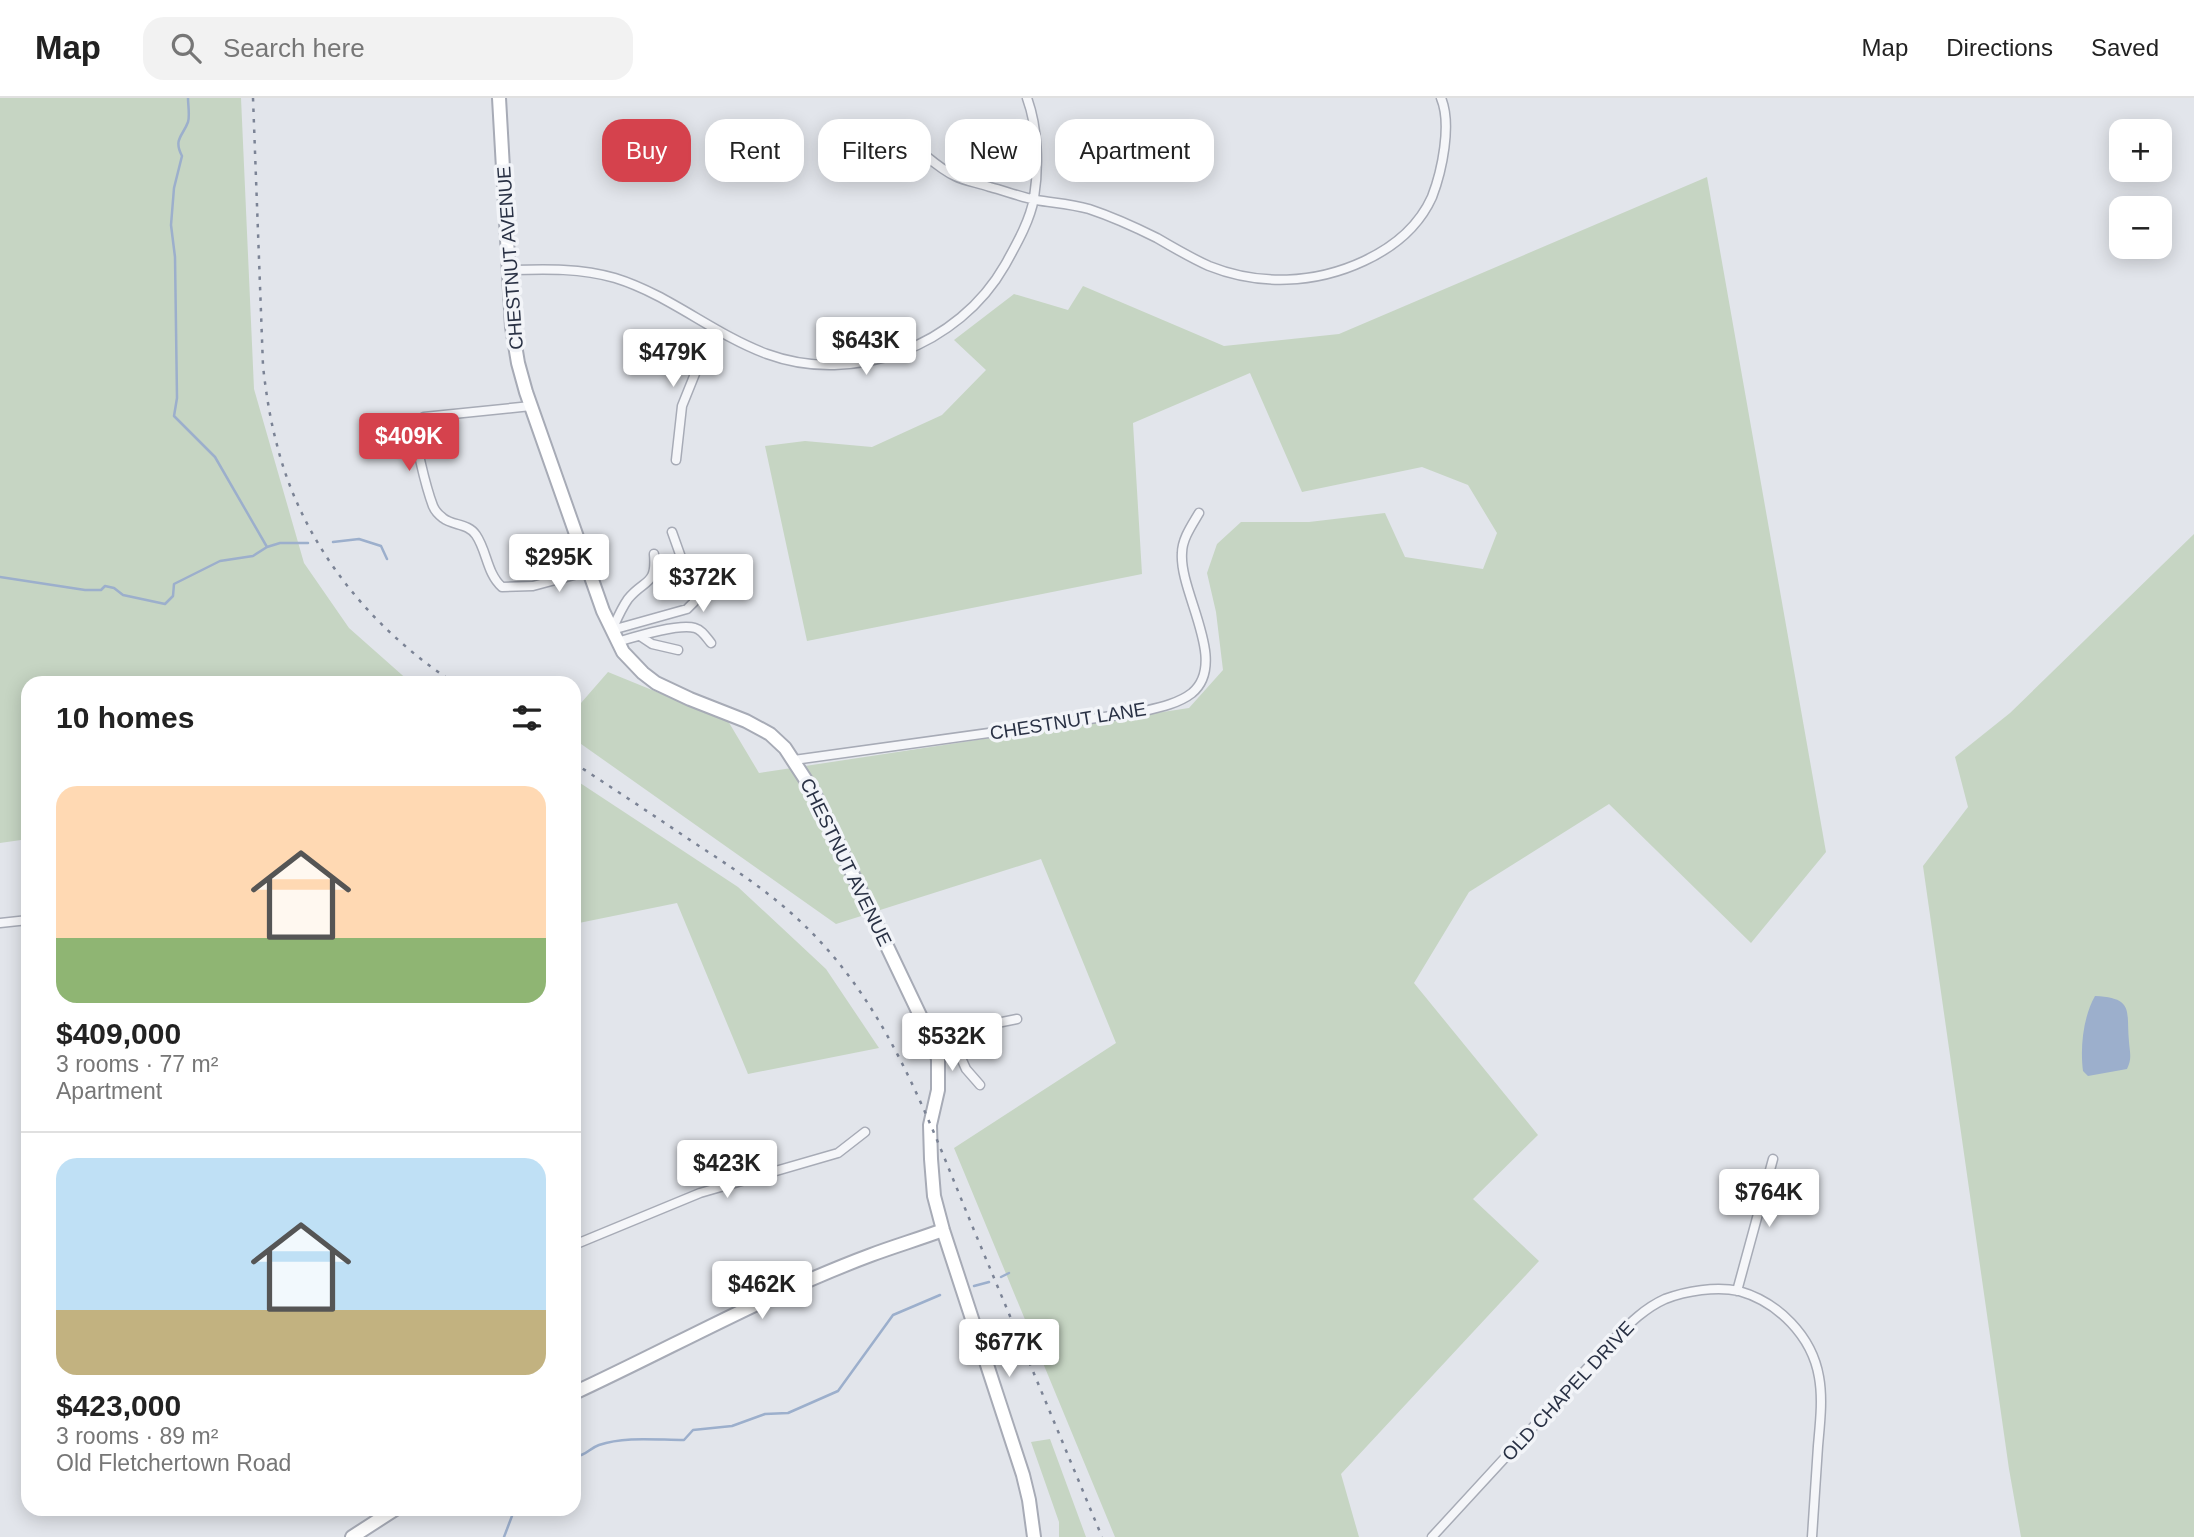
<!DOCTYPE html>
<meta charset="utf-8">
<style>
body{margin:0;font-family:Helvetica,sans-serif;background:#f2f2f2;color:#222;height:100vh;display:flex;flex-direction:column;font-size:26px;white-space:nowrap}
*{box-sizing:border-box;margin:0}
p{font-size:23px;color:#767676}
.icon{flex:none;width:38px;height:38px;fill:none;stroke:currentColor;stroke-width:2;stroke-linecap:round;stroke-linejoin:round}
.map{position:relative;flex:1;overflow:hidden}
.panel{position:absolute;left:21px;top:578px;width:560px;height:840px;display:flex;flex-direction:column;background:#fff;border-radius:21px;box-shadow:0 4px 18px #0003}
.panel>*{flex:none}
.hud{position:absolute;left:602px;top:21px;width:665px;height:63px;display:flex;gap:14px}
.fabs{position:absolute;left:2109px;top:21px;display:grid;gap:14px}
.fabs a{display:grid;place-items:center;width:63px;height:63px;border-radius:14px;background:#fff;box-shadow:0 4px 18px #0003;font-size:35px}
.price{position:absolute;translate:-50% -60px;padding:0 16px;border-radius:7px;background:#fff;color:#222;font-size:23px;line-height:46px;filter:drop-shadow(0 2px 4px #0008)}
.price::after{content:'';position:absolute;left:50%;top:42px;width:21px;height:16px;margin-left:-10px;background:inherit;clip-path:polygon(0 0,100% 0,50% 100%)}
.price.active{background:#d5424d;color:#fff}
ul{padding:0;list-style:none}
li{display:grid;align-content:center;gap:14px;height:371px;padding:0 35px}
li+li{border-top:2px solid #e0e0e0}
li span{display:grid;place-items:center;height:217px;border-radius:21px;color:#555}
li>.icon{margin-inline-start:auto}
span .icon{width:126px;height:126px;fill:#fffc;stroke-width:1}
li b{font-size:30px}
h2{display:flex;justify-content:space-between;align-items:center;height:84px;padding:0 35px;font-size:30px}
.pill{padding:0 24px;border-radius:21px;background:#fff;box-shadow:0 4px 18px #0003;font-size:24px;line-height:63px}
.pill.active{background:#d5424d;color:#fff}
header{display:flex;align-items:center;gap:42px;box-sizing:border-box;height:98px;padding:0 35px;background:#fff;border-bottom:2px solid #e0e0e0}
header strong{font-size:33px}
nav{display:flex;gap:38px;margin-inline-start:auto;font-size:24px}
.search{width:490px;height:63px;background:#f2f2f2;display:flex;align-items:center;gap:18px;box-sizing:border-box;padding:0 24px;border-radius:21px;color:#767676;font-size:26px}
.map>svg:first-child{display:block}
.green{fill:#c6d5c3}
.water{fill:#9cafcc}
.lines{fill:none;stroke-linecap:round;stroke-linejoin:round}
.stream{stroke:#9cafcc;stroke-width:2.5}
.street-casing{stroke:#a7abb6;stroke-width:11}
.secondary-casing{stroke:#a7abb6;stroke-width:16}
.street{stroke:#f5f6f9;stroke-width:8}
.secondary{stroke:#fff;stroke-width:12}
.rail{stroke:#7b8395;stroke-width:2.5;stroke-dasharray:3.5 7;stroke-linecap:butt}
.labels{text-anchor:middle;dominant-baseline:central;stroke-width:7;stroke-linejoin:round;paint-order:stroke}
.street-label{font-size:19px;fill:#293144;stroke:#f2f4f8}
</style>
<header>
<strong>Map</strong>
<div class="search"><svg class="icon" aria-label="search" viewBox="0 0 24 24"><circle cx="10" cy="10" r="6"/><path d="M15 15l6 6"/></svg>Search here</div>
<nav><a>Map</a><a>Directions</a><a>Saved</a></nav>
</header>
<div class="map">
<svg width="2194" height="1439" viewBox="0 0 2194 1439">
<rect width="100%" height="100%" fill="#e2e5eb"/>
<path class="green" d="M 0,0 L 241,0 L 254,291 L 304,465 L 349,530 L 410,584 L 28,584 L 28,741 L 0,745 Z
M 1707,79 L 1826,754 L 1751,845 L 1609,706 L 1469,794 L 1414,885 L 1538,1037 L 1473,1101 L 1539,1163 L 1341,1376 L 1359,1439 L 1115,1439 L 954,1050 L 1116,945 L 1041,761 L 836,826 L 574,641 L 574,613 L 608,574 L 728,623 L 759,675 L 1189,610 L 1223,572 L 1216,514 L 1207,475 L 1217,446 L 1241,424 L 1309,424 L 1385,415 L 1405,459 L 1483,471 L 1497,435 L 1468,387 L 1422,369 L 1302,394 L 1250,275 L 1133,325 L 1142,476 L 807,543 L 765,348 L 805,343 L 872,349 L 942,317 L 986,272 L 954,242 L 1014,196 L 1068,212 L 1083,188 L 1224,248 L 1339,236 Z
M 2194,436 L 2194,1439 L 2021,1439 L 2009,1371 L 1923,768 L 1968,709 L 1955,659 L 2010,615 Z
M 574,681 L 738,789 L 826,871 L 879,950 L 748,976 L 677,805 L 574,826 Z
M 1050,1341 L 1086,1439 L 1059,1439 L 1059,1424 L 1031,1344 Z"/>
<path class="water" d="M 2095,898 C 2135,900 2126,913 2129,944 C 2130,956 2132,960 2127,971 L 2088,978 L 2083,973 C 2080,950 2083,919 2095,898 Z"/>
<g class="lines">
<path class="stream" d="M 188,0 C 188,7 190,18 188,24 C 183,38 173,41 182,58 L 174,90 L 171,127 L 175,159 L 177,300 L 174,318 L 215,359 L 267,449
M 333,444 L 359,441 L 381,448 L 387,461
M 0,479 L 85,492 L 101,492 L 105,488 L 114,490 L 123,497 L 165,506 L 173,498 L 174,486 L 220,463 L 253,458 L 267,449 L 280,445 L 308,445
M 1001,1179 L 1009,1175
M 974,1188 L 989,1184
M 574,1359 C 588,1357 588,1351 599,1347 C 625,1338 657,1342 684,1342 L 693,1332 L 732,1328 L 765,1316 L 788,1315 L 838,1293 L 893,1217 L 940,1197
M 504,1439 L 515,1410"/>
<g class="street-casing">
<path id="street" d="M 916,50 C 928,59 940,71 955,78 C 965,83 979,85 990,89 C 1005,93 1021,99 1036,102 C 1054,105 1071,106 1089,111 C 1113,119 1135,129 1157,140 C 1174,150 1191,160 1209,168 C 1259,188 1315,186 1364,163 C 1394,149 1418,130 1432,99 C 1442,73 1452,26 1441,0
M 510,172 C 546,171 581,170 615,180 C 670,197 713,236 767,256 C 854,288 959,248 1005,167 C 1016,147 1030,123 1034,100 C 1039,68 1038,30 1027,0
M 531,308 L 424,319 L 416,324 C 412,337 427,392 433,408 C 435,413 439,417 443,420 C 453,428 468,425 476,437 C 487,453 487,476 502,489 L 533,488 L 589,473
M 676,362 L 682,308 L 713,231
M 612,532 L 687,511 L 694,504 L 694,480 L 691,473 L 682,462 L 672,434
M 612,532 C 617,521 621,511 628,501 C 644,481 657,488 654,456
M 640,538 L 652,546 L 678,552
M 617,544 C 634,539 679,525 695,530 C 702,532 706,539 711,545
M 794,662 L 1140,614 C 1157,610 1178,606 1192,595 C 1229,564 1179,495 1182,455 C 1182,441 1192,427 1199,415
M 0,825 L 28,822
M 953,942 L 966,971 L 980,987
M 936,951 L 987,927 L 1017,921
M 574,1147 L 700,1095 L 838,1055 L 865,1034
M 1737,1193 L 1773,1061
M 1432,1439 L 1615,1240 C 1630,1225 1645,1210 1665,1201 C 1686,1193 1716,1188 1739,1193 C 1778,1204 1812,1238 1819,1279 C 1823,1301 1820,1325 1818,1348 C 1816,1378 1814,1409 1812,1439"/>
</g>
<g class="secondary-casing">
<path id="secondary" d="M 499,0 L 512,229 L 518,265 L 526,294 L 603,513 L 623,554 L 643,575 L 656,585 L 690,601 L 746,623 L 770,636 L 785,650 L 813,693 L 936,951 L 938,962 L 938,992 L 930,1027 L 931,1061 L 934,1098 L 943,1132 L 1023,1377 L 1029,1402 L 1034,1439
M 574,1295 C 673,1249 769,1195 871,1157 C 895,1148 919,1141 943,1132
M 352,1439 L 397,1410"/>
</g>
<use href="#street" class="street"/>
<use href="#secondary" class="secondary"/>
<path class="rail" d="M 253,0 L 263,268 C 266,295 270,321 277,347 C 302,446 369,529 453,584
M 574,665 C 614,691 653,717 693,744 C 731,769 770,794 803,826 C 891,910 930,1027 976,1137 C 1018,1237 1060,1338 1102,1439"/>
</g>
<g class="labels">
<g class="street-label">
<text transform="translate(510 160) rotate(-94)">CHESTNUT AVENUE</text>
<text transform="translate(1068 623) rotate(-9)">CHESTNUT LANE</text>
<text transform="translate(846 764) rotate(64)">CHESTNUT AVENUE</text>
<text transform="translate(1568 1293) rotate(-47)">OLD CHAPEL DRIVE</text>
</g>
</g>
</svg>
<div class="fabs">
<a>+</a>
<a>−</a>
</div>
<b class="price" style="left:866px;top:279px">$643K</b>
<b class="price" style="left:673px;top:291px">$479K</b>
<b class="price active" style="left:409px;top:375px">$409K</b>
<b class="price" style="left:559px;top:496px">$295K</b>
<b class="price" style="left:703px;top:516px">$372K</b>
<b class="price" style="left:952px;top:975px">$532K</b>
<b class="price" style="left:727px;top:1102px">$423K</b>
<b class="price" style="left:1769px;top:1131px">$764K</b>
<b class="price" style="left:762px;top:1223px">$462K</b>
<b class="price" style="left:1009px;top:1281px">$677K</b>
<div class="hud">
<a class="pill active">Buy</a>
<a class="pill">Rent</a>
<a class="pill">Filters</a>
<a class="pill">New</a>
<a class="pill">Apartment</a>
</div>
<section class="panel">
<h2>10 homes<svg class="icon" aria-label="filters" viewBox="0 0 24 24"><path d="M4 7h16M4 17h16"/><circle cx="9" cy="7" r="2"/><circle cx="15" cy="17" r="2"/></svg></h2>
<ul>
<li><span style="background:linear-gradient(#ffd9b3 70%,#8fb573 0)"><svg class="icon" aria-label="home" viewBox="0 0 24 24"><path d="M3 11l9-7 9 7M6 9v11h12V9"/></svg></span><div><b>$409,000</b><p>3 rooms · 77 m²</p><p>Apartment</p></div></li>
<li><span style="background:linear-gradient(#bfe0f5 70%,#c2b280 0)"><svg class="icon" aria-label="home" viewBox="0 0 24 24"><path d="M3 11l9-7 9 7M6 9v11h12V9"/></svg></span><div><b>$423,000</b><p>3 rooms · 89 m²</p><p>Old Fletchertown Road</p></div></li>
</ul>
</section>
</div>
